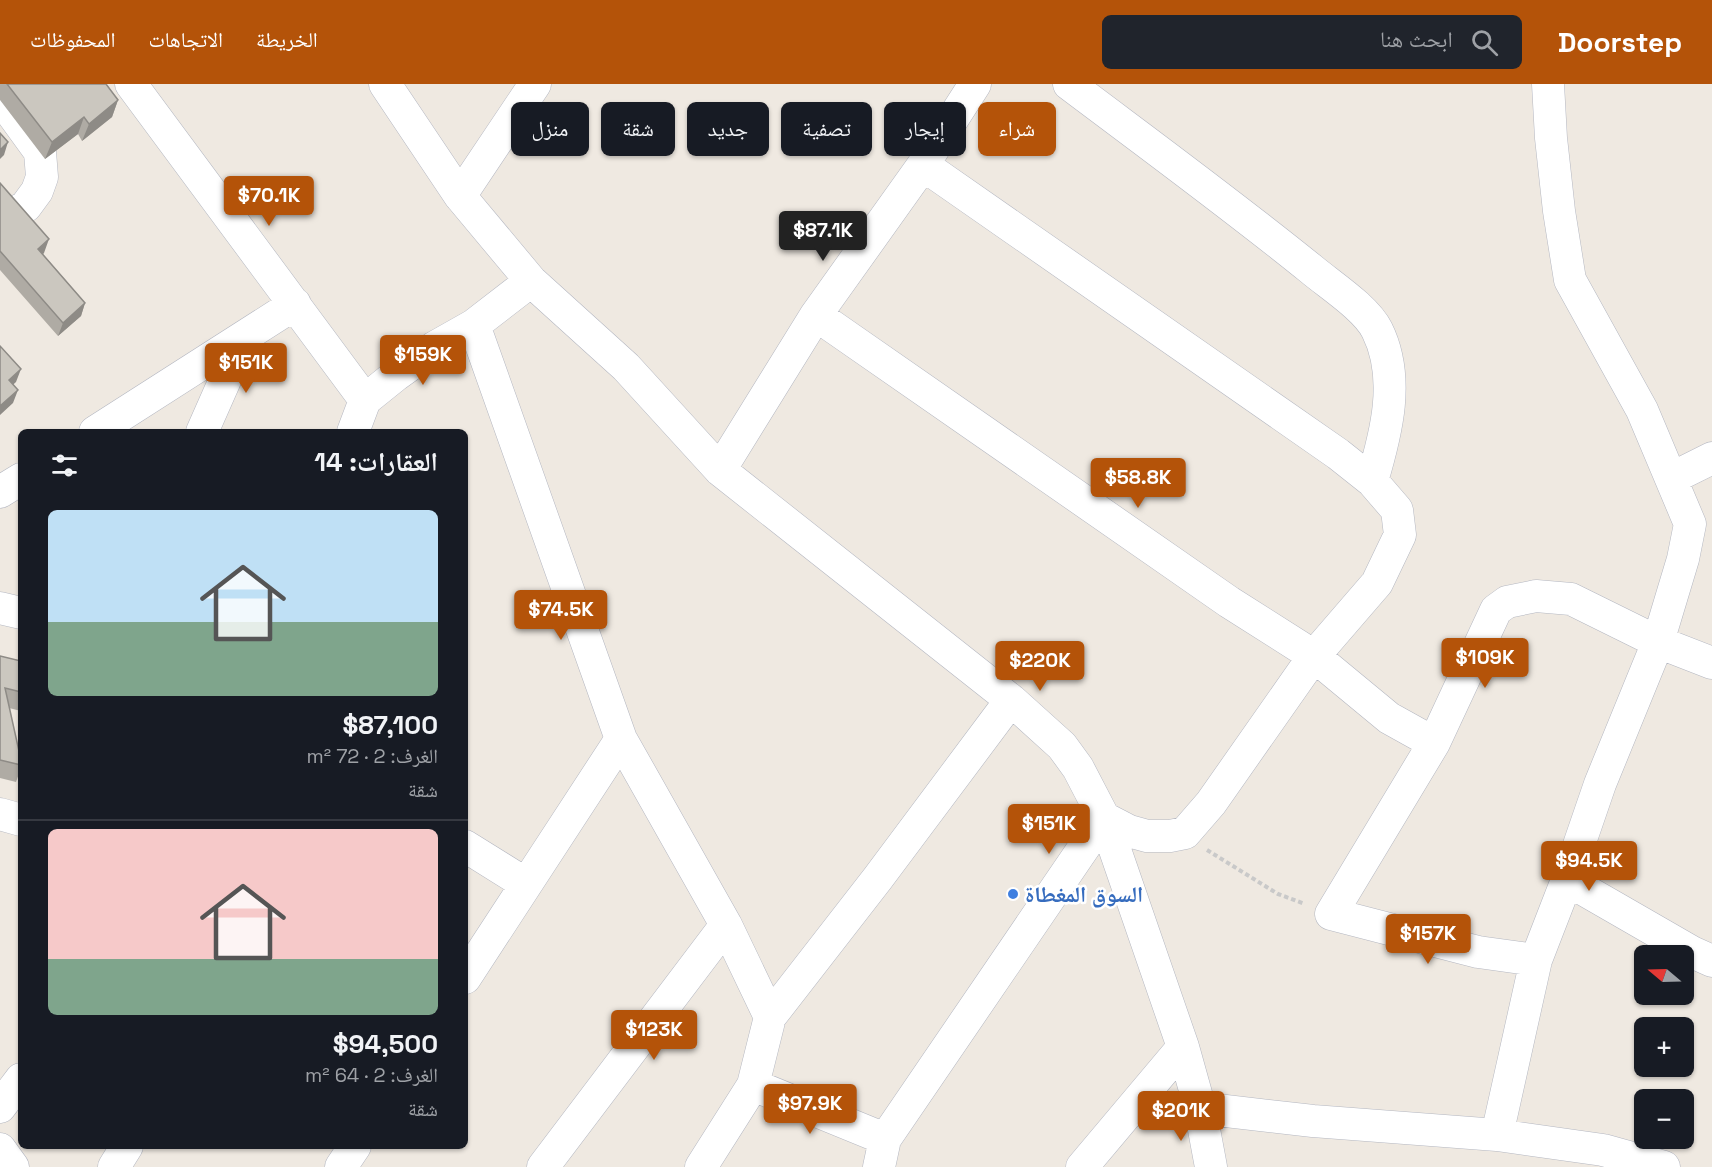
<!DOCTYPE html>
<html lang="ar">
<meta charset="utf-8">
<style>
body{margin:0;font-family:"Space Grotesk","Noto Naskh Arabic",sans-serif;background:#20242c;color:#f1f3f6;direction:rtl;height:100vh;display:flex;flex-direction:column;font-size:22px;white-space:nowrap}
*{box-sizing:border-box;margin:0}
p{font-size:20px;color:#9ea1a6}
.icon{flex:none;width:33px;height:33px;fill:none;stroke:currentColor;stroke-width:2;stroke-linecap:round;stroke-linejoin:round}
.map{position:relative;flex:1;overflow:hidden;direction:ltr}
.sheet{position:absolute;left:18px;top:345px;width:450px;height:720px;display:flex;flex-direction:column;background:#171b24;border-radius:9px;box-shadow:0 2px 4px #0004;direction:rtl}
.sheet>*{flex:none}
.banner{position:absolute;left:486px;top:18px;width:570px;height:54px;direction:rtl;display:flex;gap:12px}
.needle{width:39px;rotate:289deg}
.controls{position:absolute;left:1634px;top:861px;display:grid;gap:12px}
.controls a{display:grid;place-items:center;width:60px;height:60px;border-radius:9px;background:#171b24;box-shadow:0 2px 4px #0004;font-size:30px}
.price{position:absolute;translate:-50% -51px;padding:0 14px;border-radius:6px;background:#b45309;color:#fff;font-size:20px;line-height:39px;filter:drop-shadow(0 2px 3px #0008)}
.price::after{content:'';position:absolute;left:50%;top:36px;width:18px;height:14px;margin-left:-9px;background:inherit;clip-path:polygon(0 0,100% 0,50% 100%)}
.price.on{background:#222;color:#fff}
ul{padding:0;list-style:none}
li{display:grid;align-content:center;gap:12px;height:318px;padding:0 30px}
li+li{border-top:2px solid #363941}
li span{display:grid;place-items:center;height:186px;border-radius:9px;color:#555}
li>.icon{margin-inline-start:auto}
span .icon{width:108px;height:108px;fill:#fffc;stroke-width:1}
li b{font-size:26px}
h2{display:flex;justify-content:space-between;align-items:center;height:72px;padding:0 30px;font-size:26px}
.chip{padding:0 21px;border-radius:9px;background:#171b24;box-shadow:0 2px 4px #0004;font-size:21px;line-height:54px}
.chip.on{background:#b45309;color:#fff}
header{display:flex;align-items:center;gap:36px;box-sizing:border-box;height:84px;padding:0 30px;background:#b45309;color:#fff}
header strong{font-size:28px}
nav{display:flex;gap:33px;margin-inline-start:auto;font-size:21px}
.search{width:420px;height:54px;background:#20242c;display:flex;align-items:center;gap:15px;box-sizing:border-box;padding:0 21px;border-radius:9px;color:#9ea1a6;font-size:22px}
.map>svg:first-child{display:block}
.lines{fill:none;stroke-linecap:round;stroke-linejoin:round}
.minor-casing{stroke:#b4b7c1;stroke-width:33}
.path{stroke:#c9c9c9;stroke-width:4;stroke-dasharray:4.5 3;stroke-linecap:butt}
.minor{stroke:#fff;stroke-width:32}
.wall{fill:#afaba4}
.shaded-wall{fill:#8e8b86}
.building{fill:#cbc7bf;stroke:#8e8b86;stroke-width:1.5}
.shop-dot{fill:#3f7fe0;stroke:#fff;stroke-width:2}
.labels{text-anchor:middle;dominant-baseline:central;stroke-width:5;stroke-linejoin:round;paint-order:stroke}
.shop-label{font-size:22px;font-weight:bold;fill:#366cbe;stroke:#fff;text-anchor:start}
</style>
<header>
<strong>Doorstep</strong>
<div class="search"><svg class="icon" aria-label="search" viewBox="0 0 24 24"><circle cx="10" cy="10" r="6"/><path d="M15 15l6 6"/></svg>ابحث هنا</div>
<nav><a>الخريطة</a><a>الاتجاهات</a><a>المحفوظات</a></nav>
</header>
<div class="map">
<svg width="1712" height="1083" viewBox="0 0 1712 1083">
<rect width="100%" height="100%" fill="#efe9e1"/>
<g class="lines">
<g class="minor-casing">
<path id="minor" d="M 131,0 L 365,316
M 385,0 L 460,112 L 531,197 L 626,283 L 720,386 L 1011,616 L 1062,662 L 1078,684 L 1104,734 L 1183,963 L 1200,1024 L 1313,1037 L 1497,1051 L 1603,1066 L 1664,1083
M 1069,0 C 1150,61 1232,121 1311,185 C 1330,201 1366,224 1377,246 C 1401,294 1386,350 1372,397
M 0,13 L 40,68 L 42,93 L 37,107 L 26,122 L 0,139
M 460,112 L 535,0
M 531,197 L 474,241 L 621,655 L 726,841 L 770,933
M 816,231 L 1229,518 L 1314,572 L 1389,634 L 1434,659
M 95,348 L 295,220
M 202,348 L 244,253
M 353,348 L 365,316 L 396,291 L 435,263 L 474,241
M 720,386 L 816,231 L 923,81 L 975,0
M 1672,394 L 1712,374
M 0,408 L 21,395
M 0,524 L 21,529
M 0,730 L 21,736
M 465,762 L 526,800
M 1567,796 L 1692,868 L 1712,877
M 1536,876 L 1478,868 L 1331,830 L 1434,659 L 1496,526 L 1507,518 L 1536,512 L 1571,515 L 1658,558 L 1712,579
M 465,894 L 621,655
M 753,1001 L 885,1055
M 0,1023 L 21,995
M 1200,1024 L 1211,1083
M 1497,1051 L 1536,876 L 1567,796 L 1600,700 L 1658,558 L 1683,475 L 1690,440 L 1642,326 L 1570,196 L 1559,127 L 1551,54 L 1548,0
M 0,1065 L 13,1083
M 114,1083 L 127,1062
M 341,1083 L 355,1062
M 543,1083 L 726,841
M 701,1083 L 753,1001 L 770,933 L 878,794 L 1011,616
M 879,1083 L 885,1055 L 1104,734 L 1129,747 L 1147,752 L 1170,752 L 1185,749 L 1211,719 L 1314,572 L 1377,499 L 1400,451 L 1397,426 L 1372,397 L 1338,370 L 923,81
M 1082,1083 L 1183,963"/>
</g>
<path class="path" d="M 1207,766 L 1278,810 L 1305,820"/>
<use href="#minor" class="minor"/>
</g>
<path class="wall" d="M 0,0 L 106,0 L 118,16 L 112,33 L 82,57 L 78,50 L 45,75 L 0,16 Z
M 0,99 L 44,169 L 43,170 L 85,219 L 81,232 L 58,252 L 0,186 Z
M 0,572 L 21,577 L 21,627 L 9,624 L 21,681 L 21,684 L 16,698 L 0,694 Z"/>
<path class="shaded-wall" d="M 118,16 L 112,33 L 82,57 L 89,40 Z
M 84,33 L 78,50 L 45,75 L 52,58 Z
M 8,58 L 4,71 L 0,75 L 0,66 Z
M 49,155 L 44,169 L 33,178 L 38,165 Z
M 85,219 L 81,232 L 58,252 L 63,239 Z
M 21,285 L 16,298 L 4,309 L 9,296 Z
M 18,306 L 13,319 L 0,331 L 0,322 Z"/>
<path class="building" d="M 7,0 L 106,0 L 118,16 L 89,40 L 84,33 L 52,58 Z
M 0,49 L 8,58 L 0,66 Z
M 0,99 L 49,155 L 38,165 L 85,219 L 63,239 L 0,167 Z
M 0,262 L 21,285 L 9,296 L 18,306 L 0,322 Z
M 0,572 L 21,577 L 21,608 L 5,604 L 21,676 L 21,681 L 0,676 Z"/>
<circle class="shop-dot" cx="1013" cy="810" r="6"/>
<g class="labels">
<g class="shop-label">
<text x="1025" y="810">السوق المغطاة</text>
</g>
</g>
</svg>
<div class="controls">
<a><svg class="needle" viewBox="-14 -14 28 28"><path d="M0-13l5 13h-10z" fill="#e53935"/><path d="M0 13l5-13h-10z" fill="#9ea1a6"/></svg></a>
<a>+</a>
<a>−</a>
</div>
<b class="price" style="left:269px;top:143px">$70.1K</b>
<b class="price on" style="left:823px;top:178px">$87.1K</b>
<b class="price" style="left:423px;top:302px">$159K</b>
<b class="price" style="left:246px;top:310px">$151K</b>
<b class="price" style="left:1138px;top:425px">$58.8K</b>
<b class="price" style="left:561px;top:557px">$74.5K</b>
<b class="price" style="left:1485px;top:605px">$109K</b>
<b class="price" style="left:1040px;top:608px">$220K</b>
<b class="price" style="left:1049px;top:771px">$151K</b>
<b class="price" style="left:1589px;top:808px">$94.5K</b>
<b class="price" style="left:1428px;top:881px">$157K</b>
<b class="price" style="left:654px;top:977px">$123K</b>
<b class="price" style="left:810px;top:1051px">$97.9K</b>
<b class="price" style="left:1181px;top:1058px">$201K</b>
<div class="banner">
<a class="chip on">شراء</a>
<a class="chip">إيجار</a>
<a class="chip">تصفية</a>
<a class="chip">جديد</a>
<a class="chip">شقة</a>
<a class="chip">منزل</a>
</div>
<section class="sheet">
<h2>العقارات: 14<svg class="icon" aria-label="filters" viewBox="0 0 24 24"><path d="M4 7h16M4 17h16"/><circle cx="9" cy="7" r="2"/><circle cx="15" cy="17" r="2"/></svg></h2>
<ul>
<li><span style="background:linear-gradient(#bfe0f5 60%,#7fa58c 0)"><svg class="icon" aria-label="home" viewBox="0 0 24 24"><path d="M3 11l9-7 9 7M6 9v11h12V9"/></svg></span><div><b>$87,100</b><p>الغرف: 2 · 72 m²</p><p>شقة</p></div></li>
<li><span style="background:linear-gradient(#f6c9c9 70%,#7fa58c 0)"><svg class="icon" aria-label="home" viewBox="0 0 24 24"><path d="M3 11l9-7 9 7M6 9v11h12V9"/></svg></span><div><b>$94,500</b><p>الغرف: 2 · 64 m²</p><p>شقة</p></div></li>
</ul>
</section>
</div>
